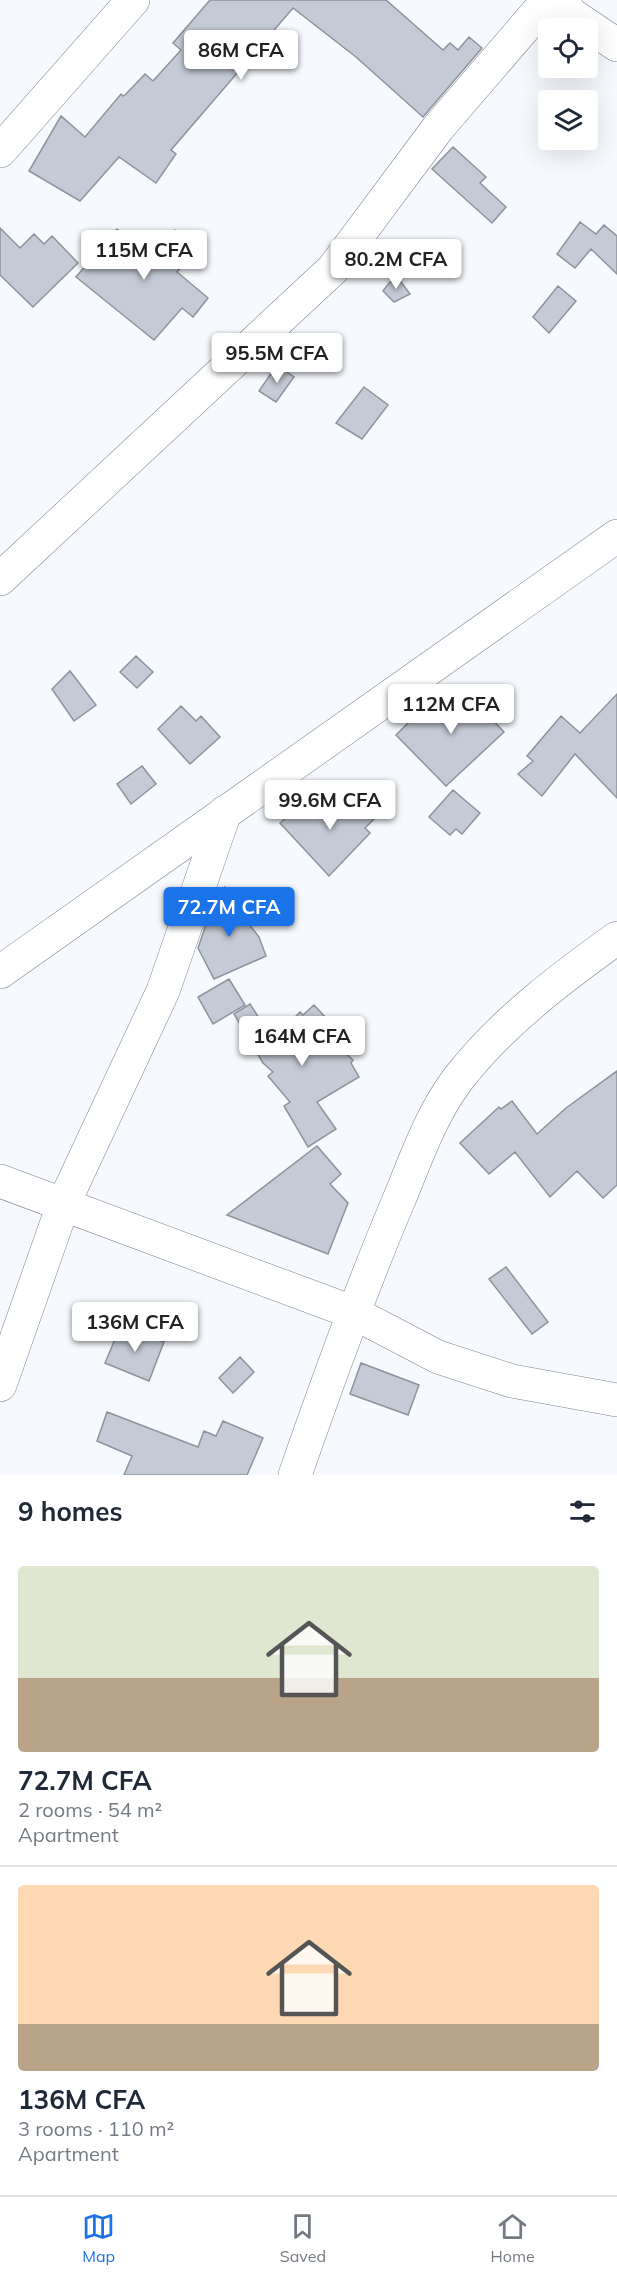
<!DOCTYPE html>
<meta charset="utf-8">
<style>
body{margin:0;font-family:Mulish,sans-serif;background:#f6f6f7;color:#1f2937;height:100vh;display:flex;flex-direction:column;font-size:22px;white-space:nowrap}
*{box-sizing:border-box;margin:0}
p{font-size:20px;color:#747a83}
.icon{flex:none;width:33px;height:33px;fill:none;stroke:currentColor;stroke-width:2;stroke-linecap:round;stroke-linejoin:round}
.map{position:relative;height:1475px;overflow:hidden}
.details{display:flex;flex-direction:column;background:#fff;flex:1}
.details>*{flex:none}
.tools{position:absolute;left:538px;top:18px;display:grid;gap:12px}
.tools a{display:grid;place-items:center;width:60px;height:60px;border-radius:6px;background:#fff;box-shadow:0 6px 24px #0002;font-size:30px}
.price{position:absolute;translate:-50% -51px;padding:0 14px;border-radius:6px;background:#fff;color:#222;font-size:20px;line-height:39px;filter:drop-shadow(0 2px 3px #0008)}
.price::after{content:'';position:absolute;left:50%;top:36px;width:18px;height:14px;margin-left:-9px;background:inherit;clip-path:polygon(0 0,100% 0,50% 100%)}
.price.selected{background:#1a73e8;color:#fff}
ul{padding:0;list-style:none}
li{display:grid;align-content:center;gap:12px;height:318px;padding:0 18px}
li+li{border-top:2px solid #e0e1e3}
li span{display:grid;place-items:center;height:186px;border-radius:6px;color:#555}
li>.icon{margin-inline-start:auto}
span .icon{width:108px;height:108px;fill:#fffc;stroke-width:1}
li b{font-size:26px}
h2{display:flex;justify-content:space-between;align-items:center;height:72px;padding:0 18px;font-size:26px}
.dock{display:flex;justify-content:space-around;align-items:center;height:84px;border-top:2px solid #e0e1e3;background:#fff;font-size:16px;color:#747a83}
.dock a{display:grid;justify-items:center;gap:3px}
.dock .selected{color:#1a73e8}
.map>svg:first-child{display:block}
.building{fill:#c5cbd6;stroke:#8d939d;stroke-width:1.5}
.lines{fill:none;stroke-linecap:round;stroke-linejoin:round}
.minor-casing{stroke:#7d838d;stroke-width:34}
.minor{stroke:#fff;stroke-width:33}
</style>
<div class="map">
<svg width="617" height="1475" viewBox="0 0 617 1475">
<rect width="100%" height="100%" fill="#f6f9fd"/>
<path class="building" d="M 210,0 L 386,0 L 443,50 L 450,43 L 458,50 L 469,37 L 482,48 L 423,117 L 356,57 L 293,8 L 171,150 L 176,154 L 156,183 L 119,157 L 80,201 L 29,171 L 61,116 L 85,137 L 121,94 L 123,96 L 126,94 L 145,74 L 153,81 L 181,50 L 173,43 Z
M 453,147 L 486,177 L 480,183 L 506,207 L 492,223 L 432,169 Z
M 580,222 L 596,234 L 604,225 L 617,236 L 617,274 L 591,249 L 575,268 L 557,254 Z
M 0,228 L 20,248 L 34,234 L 44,244 L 52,236 L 78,263 L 33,307 L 0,275 Z
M 117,229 L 151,259 L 175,230 L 197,250 L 177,272 L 208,298 L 193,317 L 182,308 L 154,340 L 76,277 Z
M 398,278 L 410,294 L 394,302 L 383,291 L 389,283 Z
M 558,286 L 576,301 L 549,333 L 533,317 Z
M 277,365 L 294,377 L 276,402 L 259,391 Z
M 364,387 L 388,405 L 362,439 L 336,423 Z
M 136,656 L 153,672 L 137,688 L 120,672 Z
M 70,671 L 96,705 L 74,721 L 52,689 Z
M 458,686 L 492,715 L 490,717 L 504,732 L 446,786 L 396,735 L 416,715 L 422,721 Z
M 617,694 L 617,798 L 575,754 L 542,796 L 518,774 L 533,761 L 527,756 L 561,716 L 580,733 Z
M 181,706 L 196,721 L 201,716 L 220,737 L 190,764 L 158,729 Z
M 142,766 L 156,784 L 131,804 L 117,784 Z
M 453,790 L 480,813 L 462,834 L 456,829 L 450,835 L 429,817 Z
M 353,793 L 376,817 L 365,828 L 370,833 L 329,876 L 280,823 L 310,798 L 328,819 Z
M 225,887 L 240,905 L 245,919 L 259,937 L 266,956 L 214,979 L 198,948 L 215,898 Z
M 229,979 L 245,1005 L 213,1024 L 198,997 Z
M 250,1004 L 273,1040 L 300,1012 L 303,1015 L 314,1005 L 328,1020 L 319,1029 L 353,1060 L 351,1063 L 359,1077 L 317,1102 L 336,1129 L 308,1147 L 284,1106 L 290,1102 L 268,1076 L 273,1072 L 263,1063 L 234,1014 Z
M 617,1071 L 617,1185 L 603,1198 L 577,1171 L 550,1197 L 515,1152 L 489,1174 L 460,1143 L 499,1107 L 501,1109 L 512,1101 L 537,1134 L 566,1108 Z
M 317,1146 L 341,1174 L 330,1184 L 348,1203 L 328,1254 L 227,1215 Z
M 506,1267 L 548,1322 L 532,1334 L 489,1279 Z
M 121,1325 L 164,1342 L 149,1381 L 105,1363 Z
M 240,1357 L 254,1372 L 233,1393 L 219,1378 Z
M 361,1363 L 419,1385 L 408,1415 L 350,1394 Z
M 107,1412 L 198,1447 L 204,1431 L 216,1436 L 223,1421 L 263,1438 L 247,1475 L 124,1475 L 132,1456 L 97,1441 Z"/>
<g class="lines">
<g class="minor-casing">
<path id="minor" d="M 560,0 L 572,15 L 617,45
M 0,151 L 133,0
M 0,579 L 333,269 L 438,128 L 548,0
M 0,972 L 617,536
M 0,1181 L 352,1312 L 438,1357 L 512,1381 L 617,1400
M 0,1385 L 63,1205 L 163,991 L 225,812
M 295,1475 C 327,1383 360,1292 398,1202 C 417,1157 433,1107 466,1069 C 508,1018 564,976 617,938"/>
</g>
<use href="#minor" class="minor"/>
</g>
</svg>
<div class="tools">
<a><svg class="icon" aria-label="locate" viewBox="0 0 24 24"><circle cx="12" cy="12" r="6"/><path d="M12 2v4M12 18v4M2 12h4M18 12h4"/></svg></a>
<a><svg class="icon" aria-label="layers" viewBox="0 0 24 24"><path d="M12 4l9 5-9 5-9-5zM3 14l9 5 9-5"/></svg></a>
</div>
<b class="price" style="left:241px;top:81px">86M CFA</b>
<b class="price" style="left:144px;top:281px">115M CFA</b>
<b class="price" style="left:396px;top:290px">80.2M CFA</b>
<b class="price" style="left:277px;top:384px">95.5M CFA</b>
<b class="price" style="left:451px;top:735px">112M CFA</b>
<b class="price" style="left:330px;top:831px">99.6M CFA</b>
<b class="price selected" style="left:229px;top:938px">72.7M CFA</b>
<b class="price" style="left:302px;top:1067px">164M CFA</b>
<b class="price" style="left:135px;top:1353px">136M CFA</b>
</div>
<section class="details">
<h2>9 homes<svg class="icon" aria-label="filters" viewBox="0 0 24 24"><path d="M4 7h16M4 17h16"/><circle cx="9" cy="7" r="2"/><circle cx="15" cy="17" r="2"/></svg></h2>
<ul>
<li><span style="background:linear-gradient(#dfe7d0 60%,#b9a48a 0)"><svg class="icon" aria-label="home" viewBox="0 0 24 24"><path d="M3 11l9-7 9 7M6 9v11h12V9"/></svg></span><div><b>72.7M CFA</b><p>2 rooms · 54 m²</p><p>Apartment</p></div></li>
<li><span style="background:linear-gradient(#ffd9b3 75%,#b9a48a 0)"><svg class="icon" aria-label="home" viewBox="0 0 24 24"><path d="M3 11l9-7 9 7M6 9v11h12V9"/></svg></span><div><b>136M CFA</b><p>3 rooms · 110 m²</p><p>Apartment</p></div></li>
</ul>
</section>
<nav class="dock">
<a class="selected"><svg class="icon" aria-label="map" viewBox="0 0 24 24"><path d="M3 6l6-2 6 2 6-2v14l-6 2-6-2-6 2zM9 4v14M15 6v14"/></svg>Map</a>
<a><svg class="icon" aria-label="saved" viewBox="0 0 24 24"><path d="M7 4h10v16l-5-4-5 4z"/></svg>Saved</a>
<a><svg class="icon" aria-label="home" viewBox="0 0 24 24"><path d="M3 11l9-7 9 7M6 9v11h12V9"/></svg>Home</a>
</nav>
